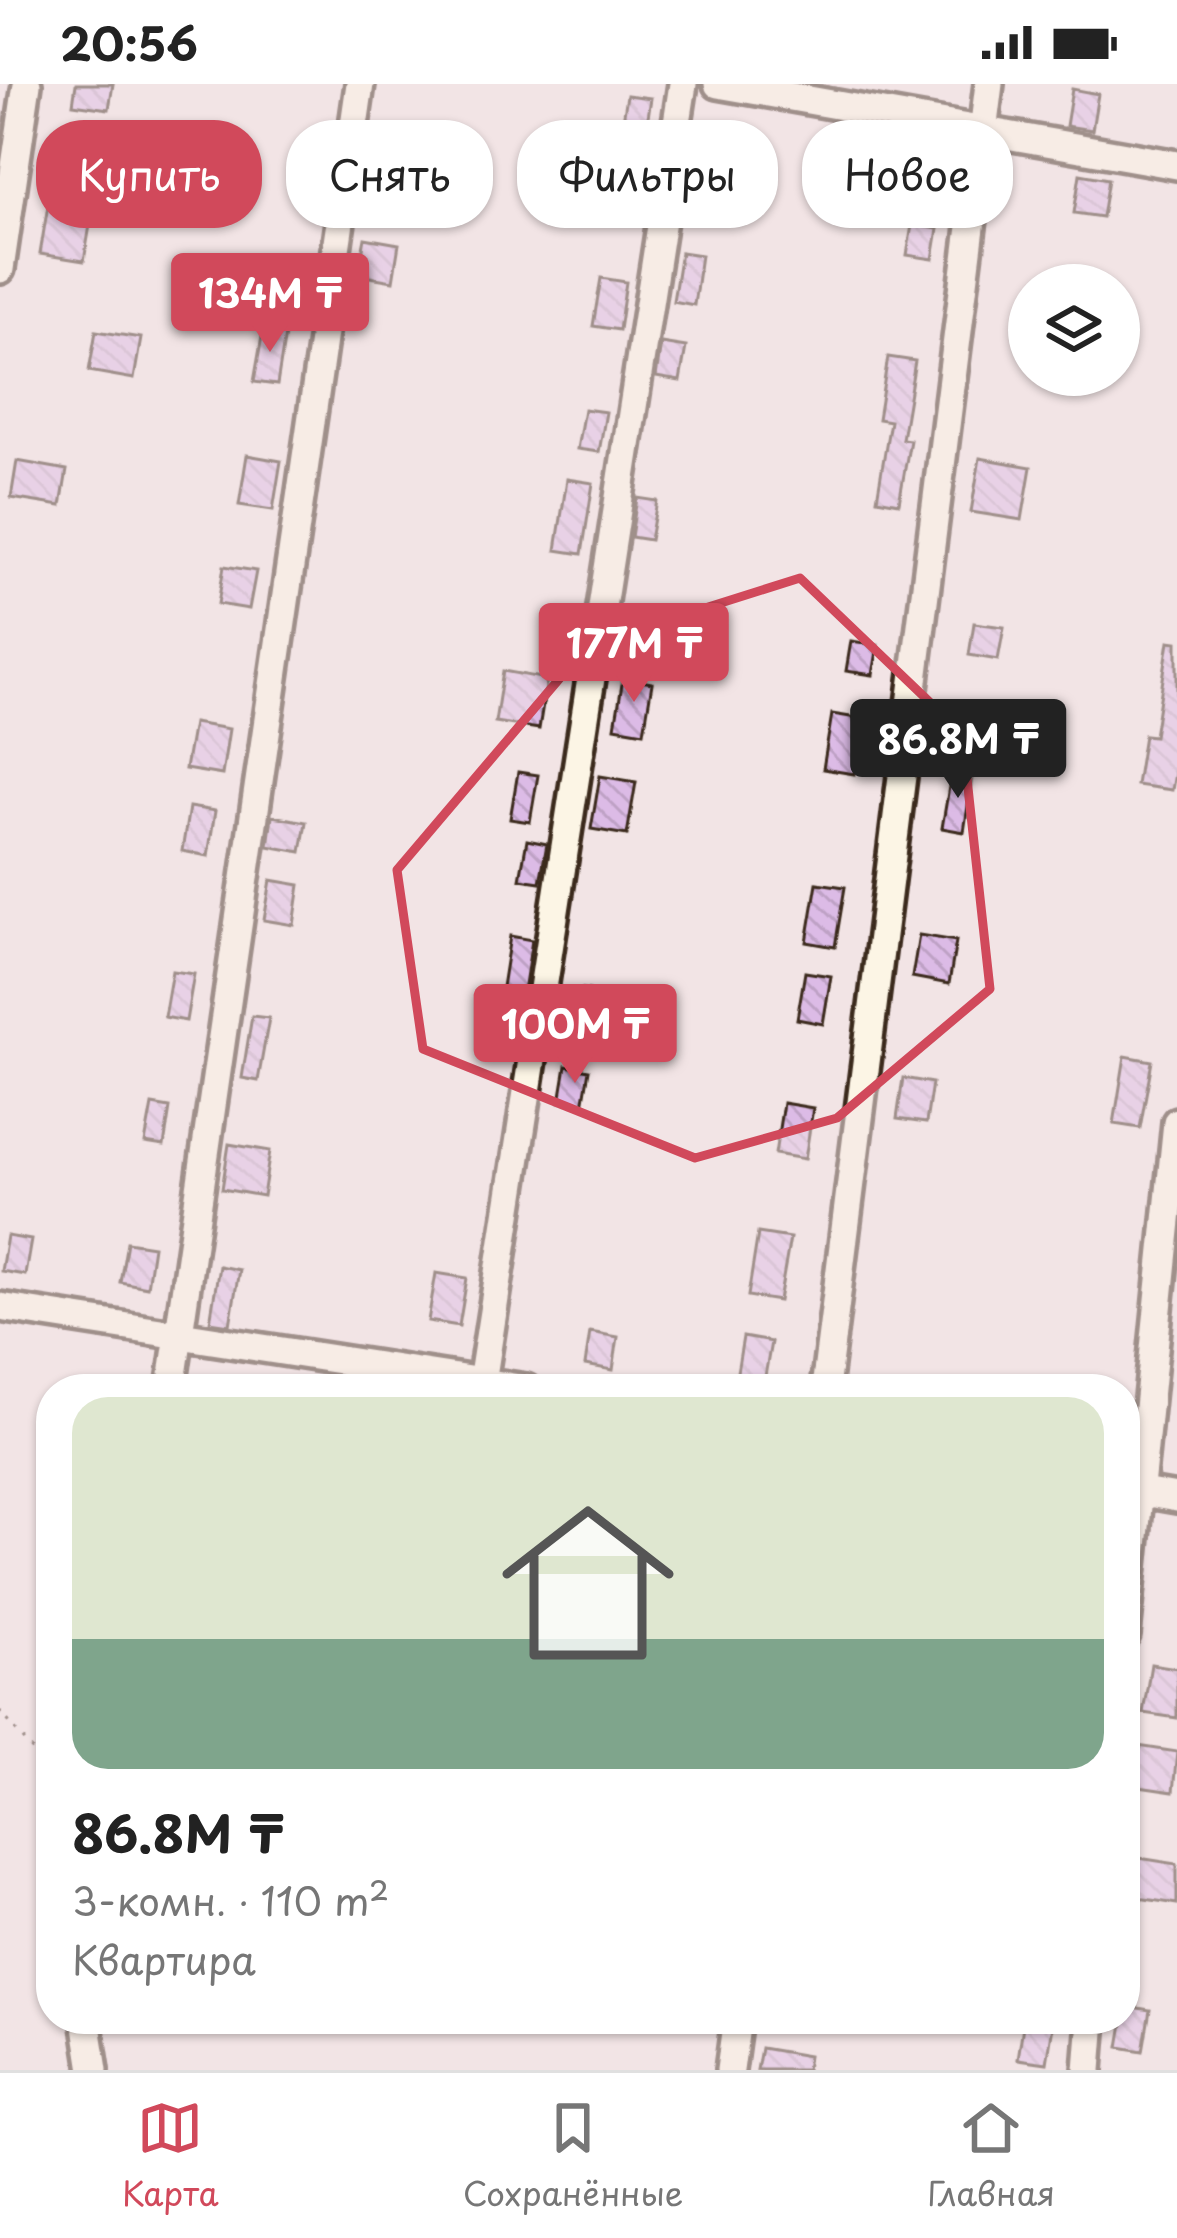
<!DOCTYPE html>
<html lang="ru">
<meta charset="utf-8">
<style>
body{margin:0;font-family:"Playpen Sans",sans-serif;background:#f6f6f6;color:#222;height:100vh;display:flex;flex-direction:column;font-size:45px;white-space:nowrap}
*{box-sizing:border-box;margin:0}
p{font-size:39px;color:#767676}
.icon{flex:none;width:66px;height:66px;fill:none;stroke:currentColor;stroke-width:2;stroke-linecap:round;stroke-linejoin:round}
.map{position:relative;flex:1;overflow:hidden}
.sheet{position:absolute;left:36px;top:1290px;width:1104px;height:660px;display:flex;flex-direction:column;background:#fff;border-radius:48px;box-shadow:0 3px 9px #0004}
.sheet>*{flex:none}
.top-card{position:absolute;left:36px;top:36px;width:1107px;height:108px;display:flex;gap:24px}
.fabs{position:absolute;left:1008px;top:180px;display:grid;gap:24px}
.fabs a{display:grid;place-items:center;width:132px;height:132px;border-radius:50%;background:#fff;box-shadow:0 3px 9px #0004;font-size:60px}
.price{position:absolute;translate:-50% -102px;padding:0 27px;border-radius:12px;background:#d1495b;color:#fff;font-size:39px;line-height:78px;filter:drop-shadow(0 3px 6px #0008)}
.price::after{content:'';position:absolute;left:50%;top:72px;width:36px;height:27px;margin-left:-18px;background:inherit;clip-path:polygon(0 0,100% 0,50% 100%)}
.price.selected{background:#222;color:#fff}
ul{padding:0;list-style:none}
li{display:grid;align-content:center;gap:24px;height:636px;padding:0 36px}
li span{display:grid;place-items:center;height:372px;border-radius:36px;color:#555}
li>.icon{margin-inline-start:auto}
span .icon{width:216px;height:216px;fill:#fffc;stroke-width:1}
li b{font-size:51px}
.chip{padding:0 42px;border-radius:48px;background:#fff;box-shadow:0 3px 9px #0004;font-size:42px;line-height:108px}
.chip.selected{background:#d1495b;color:#fff}
.status{display:flex;justify-content:space-between;align-items:center;height:84px;padding:0 60px;background:#fff;direction:ltr}
.status svg{height:33px;fill:currentColor}
.dock{display:flex;justify-content:space-around;align-items:center;height:168px;border-top:3px solid #e0e0e0;background:#fff;font-size:33px;color:#767676}
.dock a{display:grid;justify-items:center;gap:6px}
.dock .selected{color:#d1495b}
.map>svg:first-child{display:block}
.building{fill:url(#building-back-hatch);stroke:#3b2a1e;stroke-width:3}
.lines{fill:none;stroke-linecap:round;stroke-linejoin:round}
.minor-casing{stroke:#3b2a1e;stroke-width:36}
.path{stroke:#3b2a1e;stroke-width:3;stroke-dasharray:3 9;stroke-linecap:butt}
.minor{stroke:#fcf5e5;stroke-width:27}
.marked{fill:none;stroke:#d1495b;stroke-width:9;stroke-linejoin:round}
</style>
<div class="status"><b>20:56</b><svg viewBox="0 0 49 12"><path d="M0 12V9h3v3zM5 12V6h3v6zM10 12V3h3v9zM15 12V0h3v12zM26 1h20v11H26zM47 4h2v5h-2z"/></svg></div>
<div class="map">
<svg width="1177" height="1986" viewBox="0 0 1177 1986">
<defs>
<pattern id="building-back-hatch" width="6" height="6" patternUnits="userSpaceOnUse" patternTransform="scale(3)"><rect width="6" height="6" fill="#dcbbe6"/><path d="M-1 5l2 2M0 0l6 6M5-1l2 2" fill="none" stroke="#bea1c5"/></pattern>
</defs>
<rect width="100%" height="100%" fill="#f2e4e5"/>
<filter id="ink" filterUnits="userSpaceOnUse"><feTurbulence type="fractalNoise" baseFrequency=".00833" numOctaves="2"/><feDisplacementMap in="SourceGraphic" scale="24" xChannelSelector="R" yChannelSelector="G"/><feConvolveMatrix kernelMatrix="1 2 1 2 8 2 1 2 1" color-interpolation-filters="sRGB"/></filter>
<g filter="url(#ink)">
<path class="building" d="M 76,0 L 113,0 L 109,25 L 73,20 Z
M 1072,5 L 1098,10 L 1092,46 L 1066,42 Z
M 627,11 L 651,14 L 642,71 L 618,68 Z
M 60,45 L 81,48 L 73,94 L 53,91 Z
M 929,56 L 954,60 L 946,105 L 922,101 Z
M 1080,90 L 1108,95 L 1102,133 L 1074,129 Z
M 48,121 L 92,129 L 84,177 L 40,170 Z
M 912,141 L 938,145 L 933,175 L 907,171 Z
M 365,154 L 399,160 L 393,197 L 358,191 Z
M 681,168 L 701,171 L 694,221 L 673,217 Z
M 601,194 L 626,198 L 619,246 L 593,242 Z
M 264,241 L 286,244 L 277,301 L 254,298 Z
M 96,247 L 141,254 L 134,295 L 89,287 Z
M 661,259 L 686,263 L 680,297 L 656,293 Z
M 888,273 L 915,277 L 902,355 L 910,356 L 899,419 L 877,415 L 890,337 L 878,335 Z
M 584,325 L 606,328 L 599,368 L 577,365 Z
M 247,371 L 281,377 L 273,426 L 239,421 Z
M 980,374 L 1031,383 L 1022,436 L 971,428 Z
M 17,377 L 67,386 L 61,422 L 11,414 Z
M 567,395 L 593,399 L 582,470 L 556,466 Z
M 637,414 L 657,417 L 650,456 L 631,453 Z
M 224,482 L 256,487 L 249,525 L 218,520 Z
M 974,539 L 1004,543 L 998,576 L 969,571 Z
M 851,557 L 878,561 L 873,591 L 846,587 Z
M 1169,557 L 1177,558 L 1177,677 L 1172,706 L 1136,701 L 1144,651 L 1154,652 Z
M 503,587 L 547,595 L 539,645 L 495,638 Z
M 623,594 L 652,599 L 644,648 L 615,643 Z
M 832,630 L 863,635 L 854,690 L 823,685 Z
M 193,639 L 229,645 L 222,691 L 185,685 Z
M 952,685 L 973,688 L 964,748 L 942,744 Z
M 518,688 L 538,691 L 530,738 L 510,735 Z
M 600,692 L 636,698 L 627,751 L 591,745 Z
M 189,723 L 215,727 L 208,772 L 182,767 Z
M 272,732 L 306,738 L 301,768 L 268,762 Z
M 527,756 L 547,760 L 540,798 L 520,795 Z
M 271,796 L 300,801 L 294,841 L 264,836 Z
M 817,799 L 845,803 L 835,863 L 807,858 Z
M 919,851 L 956,857 L 949,900 L 912,893 Z
M 510,852 L 532,856 L 524,907 L 502,903 Z
M 172,887 L 194,890 L 186,937 L 164,933 Z
M 805,888 L 831,892 L 823,940 L 797,935 Z
M 583,905 L 616,911 L 608,962 L 574,957 Z
M 252,932 L 269,934 L 258,997 L 242,994 Z
M 1125,972 L 1152,977 L 1140,1044 L 1114,1040 Z
M 566,982 L 589,986 L 583,1022 L 560,1018 Z
M 903,994 L 932,999 L 926,1039 L 897,1035 Z
M 783,1019 L 813,1024 L 805,1075 L 775,1070 Z
M 152,1021 L 170,1024 L 164,1062 L 145,1059 Z
M 229,1060 L 270,1067 L 263,1112 L 222,1105 Z
M 758,1149 L 790,1154 L 779,1217 L 748,1212 Z
M 7,1152 L 31,1156 L 25,1191 L 1,1187 Z
M 127,1158 L 153,1162 L 147,1203 L 120,1198 Z
M 219,1182 L 239,1186 L 230,1241 L 210,1238 Z
M 436,1189 L 467,1194 L 459,1242 L 428,1237 Z
M 590,1248 L 618,1253 L 613,1286 L 585,1281 Z
M 743,1253 L 771,1258 L 764,1298 L 736,1294 Z
M 1151,1580 L 1177,1584 L 1177,1634 L 1143,1629 Z
M 1138,1662 L 1177,1668 L 1173,1708 L 1132,1702 Z
M 1139,1774 L 1177,1780 L 1177,1820 L 1132,1813 Z
M 1126,1922 L 1150,1926 L 1143,1967 L 1119,1963 Z
M 1024,1935 L 1054,1935 L 1047,1979 L 1018,1975 Z
M 761,1964 L 808,1972 L 806,1986 L 757,1986 Z"/>
<g class="lines">
<g class="minor-casing">
<path id="minor" d="M 718,0 L 1177,81
M 0,185 L 27,0
M 0,1223 L 526,1305
M 171,1305 L 360,0
M 481,1305 L 683,0
M 825,1305 L 989,0
M 1125,1405 L 1177,1414
M 1125,1551 L 1177,1038
M 86,1935 L 94,1986
M 730,1986 L 737,1935
M 1088,1986 L 1092,1935"/>
</g>
<path class="path" d="M 0,1627 L 51,1689"/>
<use href="#minor" class="minor"/>
</g>
</g>
<path d="M0 0H1177V1986H0ZM 800,494 L 962,649 L 990,905 L 837,1034 L 695,1074 L 423,965 L 397,786 L 588,561 Z" fill="#f2e4e5" fill-opacity=".55" fill-rule="evenodd"/>
<path class="marked" d="M 800,494 L 962,649 L 990,905 L 837,1034 L 695,1074 L 423,965 L 397,786 L 588,561 Z"/>
</svg>
<div class="fabs">
<a><svg class="icon" aria-label="layers" viewBox="0 0 24 24"><path d="M12 4l9 5-9 5-9-5zM3 14l9 5 9-5"/></svg></a>
</div>
<b class="price" style="left:270px;top:271px">134M ₸</b>
<b class="price" style="left:634px;top:621px">177M ₸</b>
<b class="price selected" style="left:958px;top:717px">86.8M ₸</b>
<b class="price" style="left:575px;top:1002px">100M ₸</b>
<div class="top-card">
<a class="chip selected">Купить</a>
<a class="chip">Снять</a>
<a class="chip">Фильтры</a>
<a class="chip">Новое</a>
</div>
<section class="sheet">
<ul>
<li><span style="background:linear-gradient(#dfe7d0 65%,#7fa58c 0)"><svg class="icon" aria-label="home" viewBox="0 0 24 24"><path d="M3 11l9-7 9 7M6 9v11h12V9"/></svg></span><div><b>86.8M ₸</b><p>3-комн. · 110 m²</p><p>Квартира</p></div></li>
</ul>
</section>
</div>
<nav class="dock">
<a class="selected"><svg class="icon" aria-label="map" viewBox="0 0 24 24"><path d="M3 6l6-2 6 2 6-2v14l-6 2-6-2-6 2zM9 4v14M15 6v14"/></svg>Карта</a>
<a><svg class="icon" aria-label="saved" viewBox="0 0 24 24"><path d="M7 4h10v16l-5-4-5 4z"/></svg>Сохранённые</a>
<a><svg class="icon" aria-label="home" viewBox="0 0 24 24"><path d="M3 11l9-7 9 7M6 9v11h12V9"/></svg>Главная</a>
</nav>
